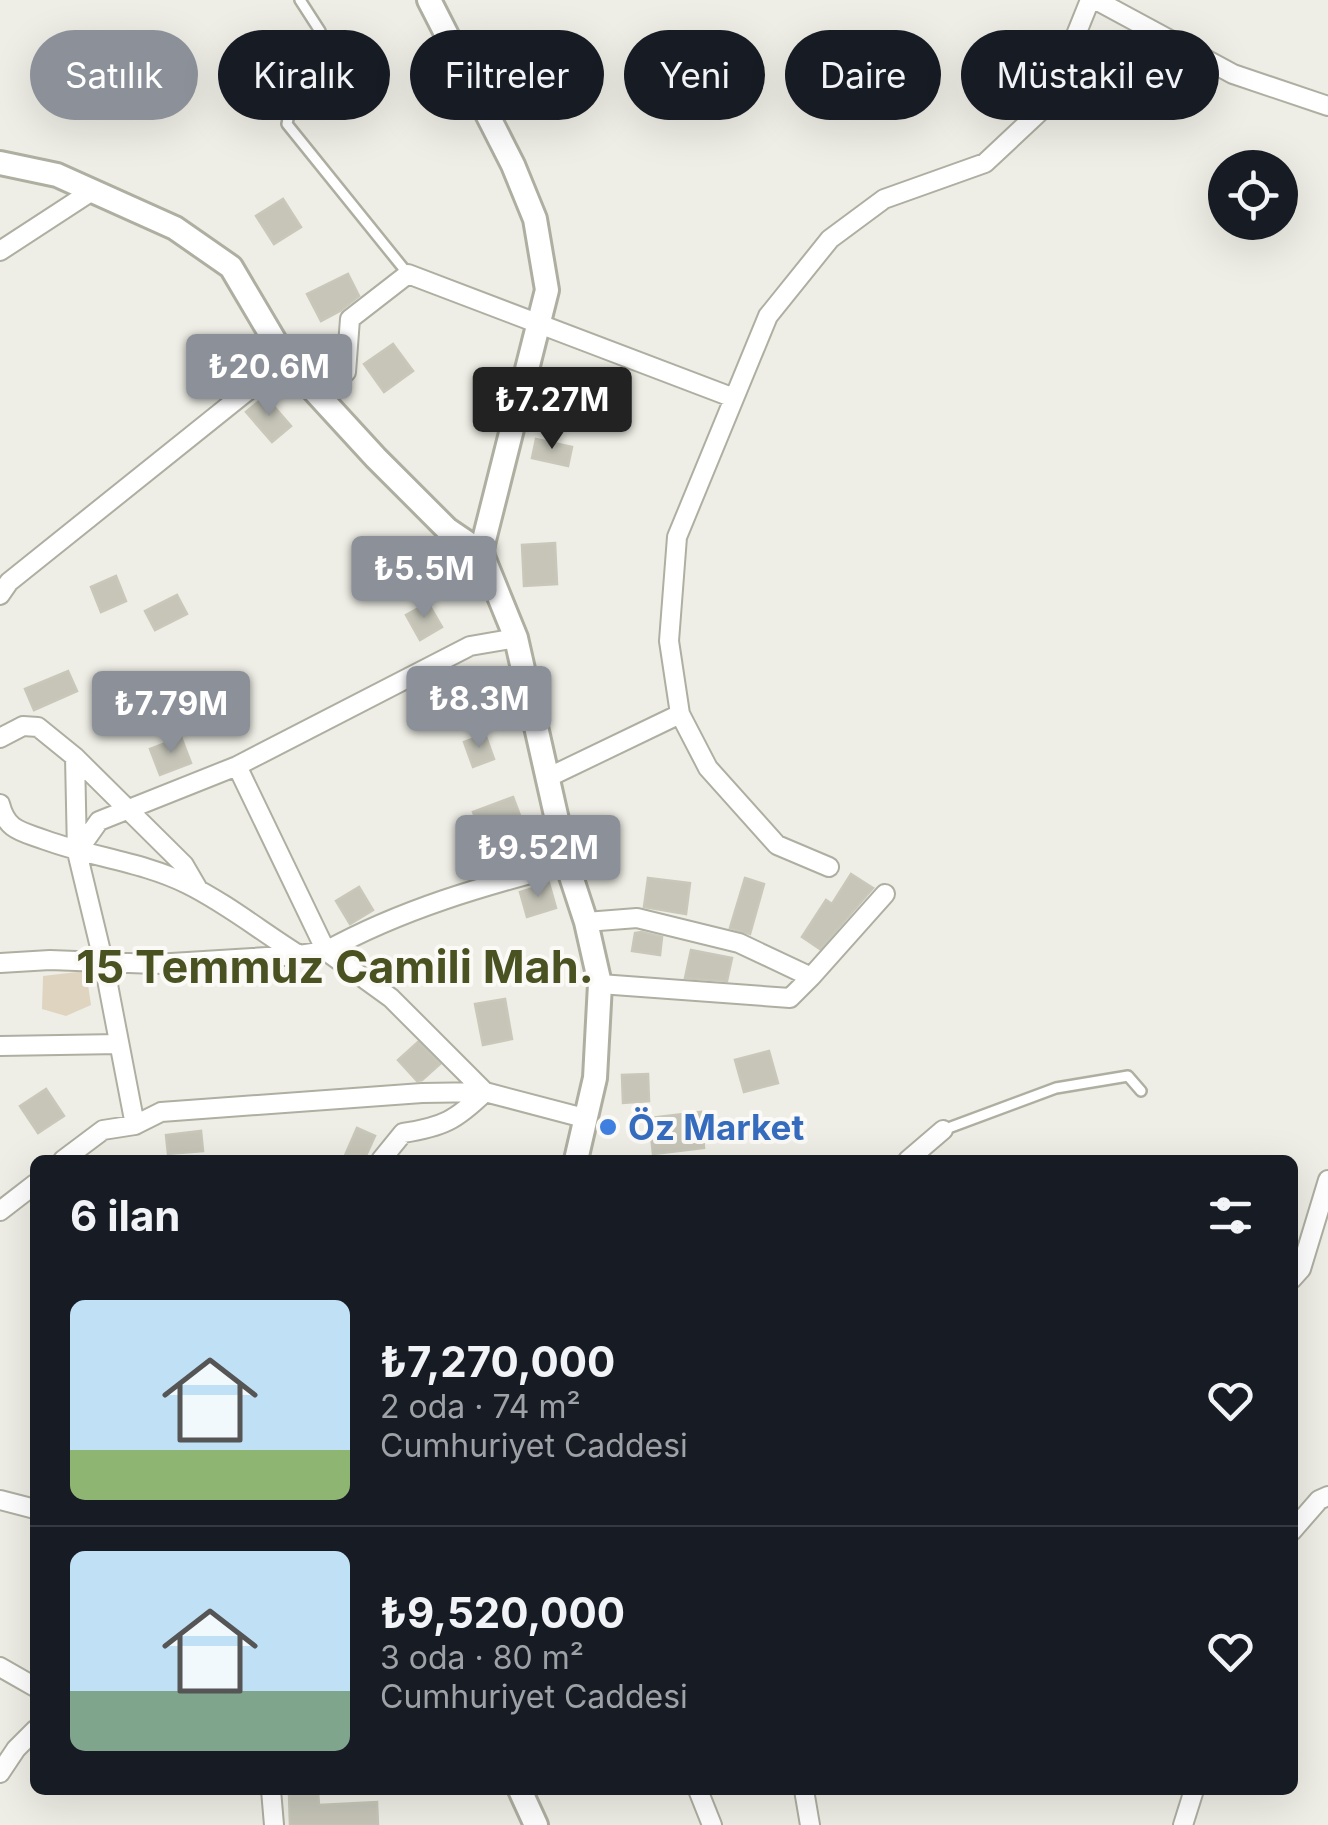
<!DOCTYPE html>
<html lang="tr">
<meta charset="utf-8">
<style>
body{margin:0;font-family:Inter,sans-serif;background:#242831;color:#f1f3f6;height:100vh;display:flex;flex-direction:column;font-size:38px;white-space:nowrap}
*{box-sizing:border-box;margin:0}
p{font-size:32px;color:#9ea1a6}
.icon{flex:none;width:55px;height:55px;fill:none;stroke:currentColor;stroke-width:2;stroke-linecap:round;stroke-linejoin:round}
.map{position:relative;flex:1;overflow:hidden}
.details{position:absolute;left:30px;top:1155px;width:1268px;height:640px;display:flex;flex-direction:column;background:#171b24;border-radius:15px;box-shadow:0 10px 40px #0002}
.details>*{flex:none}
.banner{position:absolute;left:30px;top:30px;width:1270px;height:90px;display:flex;gap:20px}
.controls{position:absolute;left:1208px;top:150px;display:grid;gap:20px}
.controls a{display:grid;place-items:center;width:90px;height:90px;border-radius:50%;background:#171b24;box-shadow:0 10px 40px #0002;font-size:50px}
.price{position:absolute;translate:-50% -85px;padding:0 22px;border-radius:10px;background:#8c9099;color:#fff;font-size:32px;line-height:65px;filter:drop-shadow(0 2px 5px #0008)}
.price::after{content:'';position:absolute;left:50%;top:60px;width:30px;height:22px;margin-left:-15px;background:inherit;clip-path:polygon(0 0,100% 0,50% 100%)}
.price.selected{background:#222;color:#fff}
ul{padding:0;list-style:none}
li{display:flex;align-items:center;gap:30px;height:250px;padding:0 40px}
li+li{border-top:2px solid #363941}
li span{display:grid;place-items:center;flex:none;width:280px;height:200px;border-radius:15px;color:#555}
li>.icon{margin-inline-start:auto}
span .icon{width:120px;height:120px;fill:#fffc;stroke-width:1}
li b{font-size:42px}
h2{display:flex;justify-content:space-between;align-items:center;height:120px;padding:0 40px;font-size:42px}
.tag{padding:0 35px;border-radius:45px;background:#171b24;box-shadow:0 10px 40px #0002;font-size:35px;line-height:90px}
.tag.selected{background:#8c9099;color:#fff}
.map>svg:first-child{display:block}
.green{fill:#ded4c0}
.building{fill:#c6c5b8;stroke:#c8c7b9;stroke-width:2.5}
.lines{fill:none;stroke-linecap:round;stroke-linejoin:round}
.service-casing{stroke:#aeafa1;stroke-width:14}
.minor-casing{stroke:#aeafa1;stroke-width:22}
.tertiary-casing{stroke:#aeafa1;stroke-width:28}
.service{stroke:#fff;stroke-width:9}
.minor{stroke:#fff;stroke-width:18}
.tertiary{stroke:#fff;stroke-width:22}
.shop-dot{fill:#3f7fe0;stroke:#fbfaf7;stroke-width:4}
.labels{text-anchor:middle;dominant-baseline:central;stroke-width:8;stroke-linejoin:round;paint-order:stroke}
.shop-label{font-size:35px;font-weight:bold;fill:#366cbe;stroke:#fbfaf7;text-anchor:start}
.district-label{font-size:45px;font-weight:bold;fill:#4b5222;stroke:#fbfaf7}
</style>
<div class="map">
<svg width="1328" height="1825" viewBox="0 0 1328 1825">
<rect width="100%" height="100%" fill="#eeeee6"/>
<path class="green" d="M 86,971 L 91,1005 L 66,1016 L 42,1009 L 43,976 Z"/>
<path class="building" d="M 283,199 L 301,227 L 274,244 L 256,216 Z
M 348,274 L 359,296 L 340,311 L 321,321 L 307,294 Z
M 393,344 L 413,371 L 384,392 L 364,364 Z
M 265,396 L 291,426 L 272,442 L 246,412 Z
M 536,439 L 572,447 L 568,466 L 532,458 Z
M 555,543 L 557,584 L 524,586 L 522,545 Z
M 116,576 L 126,601 L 101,612 L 91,587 Z
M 177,595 L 187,614 L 155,630 L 145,611 Z
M 428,603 L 442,627 L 420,640 L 406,615 Z
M 68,671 L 77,691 L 34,710 L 25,689 Z
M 485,734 L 494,759 L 473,767 L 464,742 Z
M 181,737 L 191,763 L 160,775 L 150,749 Z
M 513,797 L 532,847 L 493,862 L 473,812 Z
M 851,874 L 873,888 L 820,949 L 802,937 L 826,900 L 832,904 Z
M 648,878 L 690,883 L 686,914 L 644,907 Z
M 745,878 L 764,884 L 750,934 L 730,928 Z
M 549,883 L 556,908 L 527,917 L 520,892 Z
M 359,887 L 373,910 L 350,924 L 336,901 Z
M 641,932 L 662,937 L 660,955 L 632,951 L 635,933 Z
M 691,950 L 732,958 L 727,981 L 685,978 Z
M 505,999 L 512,1039 L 483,1045 L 475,1004 Z
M 418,1042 L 440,1064 L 422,1080 L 417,1081 L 398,1060 Z
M 769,1051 L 778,1083 L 744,1092 L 735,1060 Z
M 648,1074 L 649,1101 L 623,1103 L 622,1075 Z
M 46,1089 L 64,1116 L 38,1133 L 20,1106 Z
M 701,1112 L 704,1148 L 653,1154 L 649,1118 Z
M 357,1128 L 375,1136 L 364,1160 L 343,1160 Z
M 201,1131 L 203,1151 L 168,1154 L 166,1135 Z
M 318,1792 L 319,1805 L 377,1802 L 378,1825 L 290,1825 L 289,1794 Z"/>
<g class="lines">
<g class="service-casing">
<path id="service" d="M 300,0 L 320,31 L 323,57 L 291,103 L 287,124 L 408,274
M 943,1130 L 1056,1088 L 1128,1076 L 1141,1091"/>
</g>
<g class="minor-casing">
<path id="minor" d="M 1096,0 L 1233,74 L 1328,106
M 0,251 L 92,191
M 319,394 L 346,372 L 350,319 L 408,274 L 734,398
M 0,595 L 9,582 L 286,360
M 0,738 L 23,726 L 38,727 L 75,757 L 184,865 L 198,889
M 75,757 L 77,852 L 104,964 L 135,1125
M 237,766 L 326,951 C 402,909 483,886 567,864
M 547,778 L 680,714
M 0,804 C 7,831 21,831 45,840 C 91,857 143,862 187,884 C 226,903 262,932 299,955 L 326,951 L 391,998 L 485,1092 L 584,1118
M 77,852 L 99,821 L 237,766 L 470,646 L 516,638
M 829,867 L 777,845 L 708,768 L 680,714 L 669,641 L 677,537 L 768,316 L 830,239 L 884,199 L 985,163 L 1048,104 L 1090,0
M 586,922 L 637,918 L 739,943 L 811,977 L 885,894
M 0,963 L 50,960 L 155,964 L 299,955
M 600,984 L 790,998 L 811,977
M 0,1046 L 119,1044
M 63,1160 L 103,1130 L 135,1125 L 161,1112 L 422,1093 L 485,1092 C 456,1120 443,1127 403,1133 L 381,1160
M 908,1160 L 943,1130
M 0,1211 L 35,1184
M 1292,1279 L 1301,1269 L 1328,1180
M 0,1500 L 35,1509
M 1292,1531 L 1319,1500 L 1328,1496
M 0,1667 L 35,1687
M 0,1773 L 16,1749 L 35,1730
M 271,1790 L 274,1825
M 698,1790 L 712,1825
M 804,1790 L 810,1825
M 1183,1825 L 1194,1790"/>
</g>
<g class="tertiary-casing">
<path id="tertiary" d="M 429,0 L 513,165 L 535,219 L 547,290 L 481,552
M 0,163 L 57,175 L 175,228 L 231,267 L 286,360 L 376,458 L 447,529 L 481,552
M 481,552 L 516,638 L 567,864 L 586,922 L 600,984 L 595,1078 L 576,1160
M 520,1790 L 536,1825"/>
</g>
<use href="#service" class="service"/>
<use href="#minor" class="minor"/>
<use href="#tertiary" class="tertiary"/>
</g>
<circle class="shop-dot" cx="608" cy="1127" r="10"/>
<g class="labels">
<g class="shop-label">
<text x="628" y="1127">Öz Market</text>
</g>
<g class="district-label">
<text x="335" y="966">15 Temmuz Camili Mah.</text>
</g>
</g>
</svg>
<div class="controls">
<a><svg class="icon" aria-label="locate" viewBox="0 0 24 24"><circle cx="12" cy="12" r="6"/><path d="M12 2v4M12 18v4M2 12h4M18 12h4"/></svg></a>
</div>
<b class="price" style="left:269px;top:419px">₺20.6M</b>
<b class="price selected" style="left:552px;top:452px">₺7.27M</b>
<b class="price" style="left:424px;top:621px">₺5.5M</b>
<b class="price" style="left:479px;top:751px">₺8.3M</b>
<b class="price" style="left:171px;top:756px">₺7.79M</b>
<b class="price" style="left:538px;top:900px">₺9.52M</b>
<div class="banner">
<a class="tag selected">Satılık</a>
<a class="tag">Kiralık</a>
<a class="tag">Filtreler</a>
<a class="tag">Yeni</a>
<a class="tag">Daire</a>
<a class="tag">Müstakil ev</a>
</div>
<section class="details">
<h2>6 ilan<svg class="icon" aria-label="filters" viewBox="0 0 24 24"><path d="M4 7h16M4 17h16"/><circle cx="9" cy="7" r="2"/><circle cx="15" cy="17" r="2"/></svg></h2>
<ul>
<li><span style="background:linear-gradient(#bfe0f5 75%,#8fb573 0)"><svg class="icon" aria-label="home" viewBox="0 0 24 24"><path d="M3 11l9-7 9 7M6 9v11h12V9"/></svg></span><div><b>₺7,270,000</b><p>2 oda · 74 m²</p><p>Cumhuriyet Caddesi</p></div><svg class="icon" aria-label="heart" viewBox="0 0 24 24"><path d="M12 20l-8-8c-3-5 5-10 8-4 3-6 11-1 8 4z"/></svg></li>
<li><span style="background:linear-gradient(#bfe0f5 70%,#7fa58c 0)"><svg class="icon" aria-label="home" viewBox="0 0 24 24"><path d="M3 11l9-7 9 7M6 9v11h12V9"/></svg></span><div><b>₺9,520,000</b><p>3 oda · 80 m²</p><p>Cumhuriyet Caddesi</p></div><svg class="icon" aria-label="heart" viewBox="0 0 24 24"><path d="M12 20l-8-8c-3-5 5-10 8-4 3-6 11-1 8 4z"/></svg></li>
</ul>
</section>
</div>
